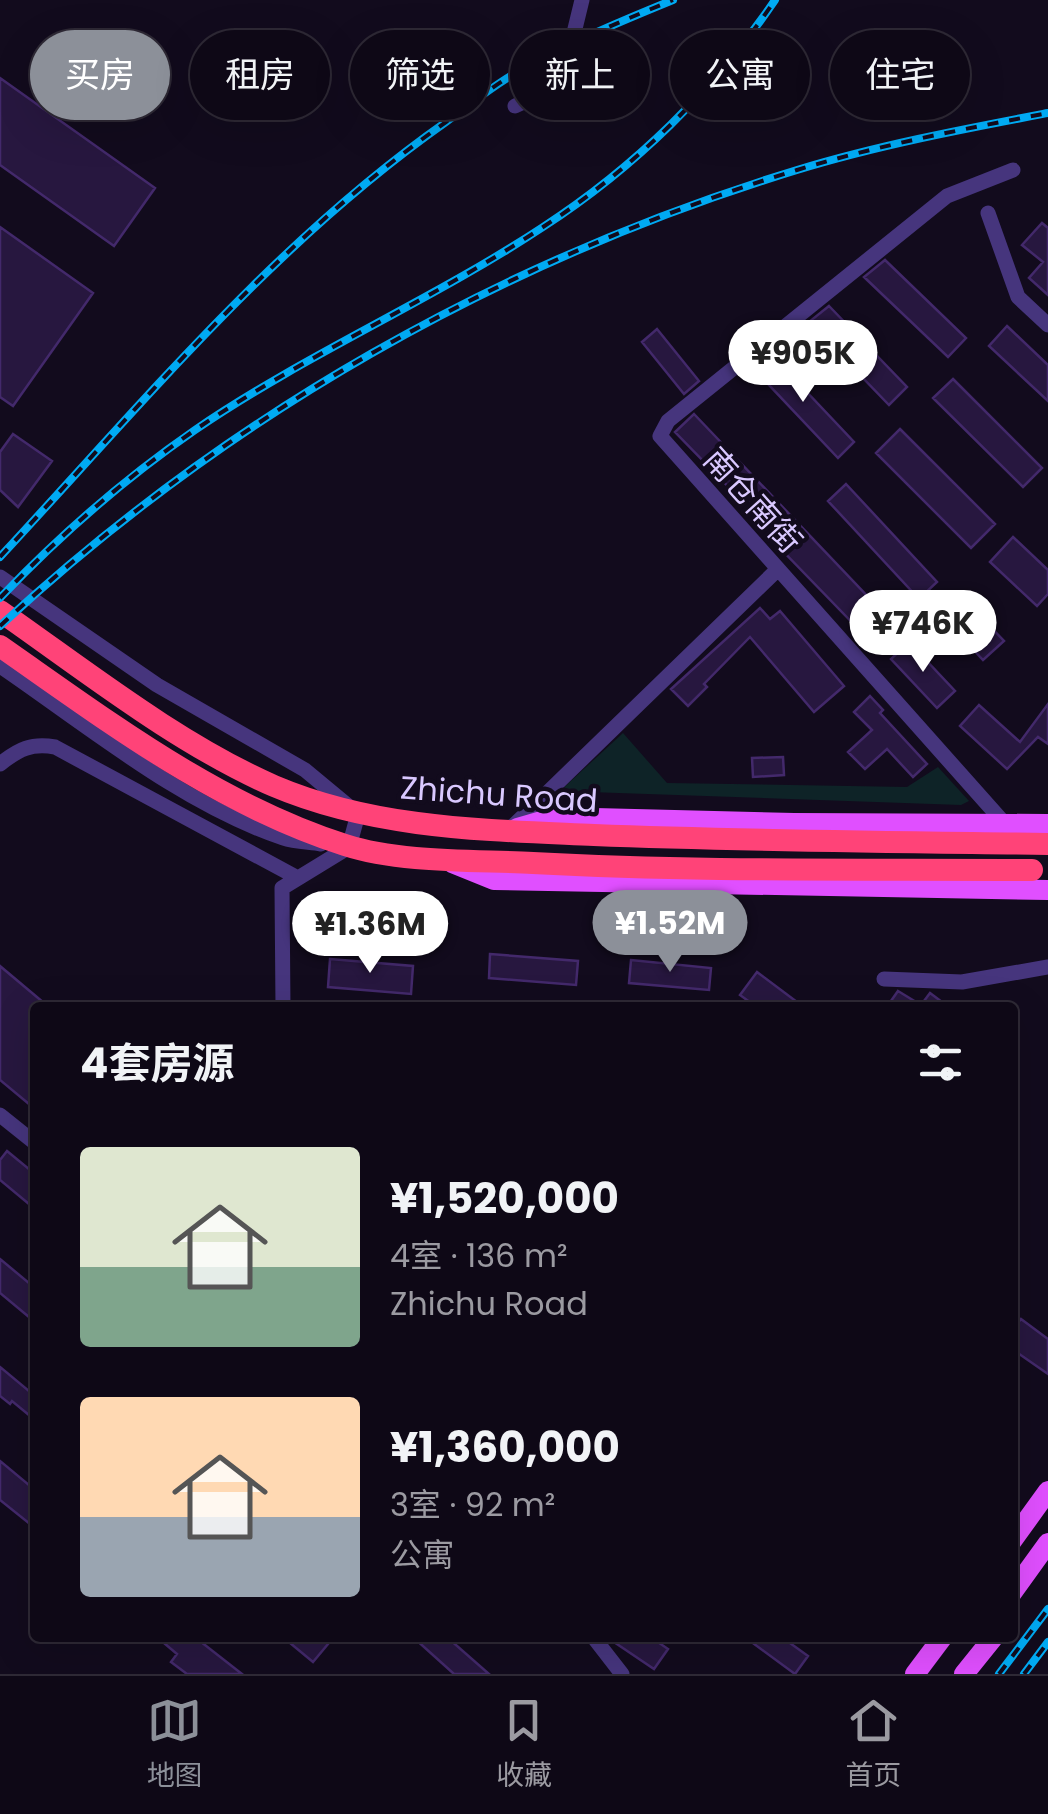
<!DOCTYPE html>
<html lang="zh">
<meta charset="utf-8">
<style>
body{margin:0;font-family:Poppins,"Noto Sans SC",sans-serif;background:#1c1623;color:#f1f3f6;height:100vh;display:flex;flex-direction:column;font-size:38px;white-space:nowrap}
*{box-sizing:border-box;margin:0}
p{font-size:32px;color:#9b9aa1}
.icon{flex:none;width:55px;height:55px;fill:none;stroke:currentColor;stroke-width:2;stroke-linecap:round;stroke-linejoin:round}
.map{position:relative;flex:1;overflow:hidden}
.drawer{position:absolute;left:30px;top:1002px;width:988px;height:640px;display:flex;flex-direction:column;background:#0e0816;border-radius:10px;box-shadow:0 10px 40px #0002,0 0 0 2px #2e2935}
.drawer>*{flex:none}
.banner{position:absolute;left:30px;top:30px;width:990px;height:90px;display:flex;gap:20px}
.price{position:absolute;translate:-50% -85px;padding:0 22px;border-radius:35px;background:#fff;color:#222;font-size:32px;line-height:65px;filter:drop-shadow(0 2px 5px #0008)}
.price::after{content:'';position:absolute;left:50%;top:60px;width:30px;height:22px;margin-left:-15px;background:inherit;clip-path:polygon(0 0,100% 0,50% 100%)}
.price.on{background:#8c9099;color:#fff}
ul{padding:0;list-style:none}
li{display:flex;align-items:center;gap:30px;height:250px;padding:0 50px}
li span{display:grid;place-items:center;flex:none;width:280px;height:200px;border-radius:10px;color:#555}
li>.icon{margin-inline-start:auto}
span .icon{width:120px;height:120px;fill:#fffc;stroke-width:1}
li b{font-size:42px}
h2{display:flex;justify-content:space-between;align-items:center;height:120px;padding:0 50px;font-size:42px}
.pill{padding:0 35px;border-radius:45px;background:#0e0816;box-shadow:0 10px 40px #0002,0 0 0 2px #2e2935;font-size:35px;line-height:90px}
.pill.on{background:#8c9099;color:#fff}
.tabs{display:flex;justify-content:space-around;align-items:center;height:140px;border-top:2px solid #2e2935;background:#0e0816;font-size:28px;color:#9b9aa1}
.tabs a{display:grid;justify-items:center;gap:5px}
.tabs .on{color:#8c9099}
.map>svg:first-child{display:block}
.green{fill:#0e2327}
.building{fill:#27173f;stroke:#43296b;stroke-width:2.5}
.lines{fill:none;stroke-linecap:round;stroke-linejoin:round}
.minor{stroke:#46357d;stroke-width:15}
.major{stroke:#e04fff;stroke-width:20}
.highway{stroke:#ff4378;stroke-width:22}
.rail-casing{stroke:#00aaf3;stroke-width:8}
.rail{stroke:#120b1d;stroke-width:4;stroke-dasharray:11;stroke-linecap:butt}
.labels{text-anchor:middle;dominant-baseline:central;stroke-width:9;stroke-linejoin:round;paint-order:stroke}
.street-label{font-size:32px;fill:#d9c8ff;stroke:#120b1d}
</style>
<div class="map">
<svg width="1048" height="1674" viewBox="0 0 1048 1674">
<rect width="100%" height="100%" fill="#120b1d"/>
<path class="green" d="M 623,733 L 667,783 L 907,787 L 938,767 L 969,801 L 961,805 L 560,791 Z"/>
<path class="building" d="M 0,78 L 155,188 L 114,246 L 0,165 Z
M 1042,223 L 1048,228 L 1048,295 L 1029,278 L 1043,262 L 1022,245 Z
M 0,227 L 93,293 L 13,406 L 0,397 Z
M 885,260 L 966,338 L 948,357 L 864,277 Z
M 829,306 L 907,387 L 889,405 L 809,322 Z
M 1007,326 L 1048,365 L 1048,401 L 989,346 Z
M 657,329 L 699,381 L 684,394 L 642,342 Z
M 770,353 L 854,442 L 838,458 L 752,367 Z
M 953,379 L 1042,468 L 1023,487 L 933,398 Z
M 694,414 L 892,622 L 871,642 L 778,546 L 782,542 L 675,432 Z
M 900,429 L 995,524 L 971,548 L 876,453 Z
M 13,434 L 52,461 L 18,507 L 0,490 L 0,452 Z
M 846,484 L 937,582 L 919,599 L 828,501 Z
M 1013,537 L 1048,570 L 1048,594 L 1037,606 L 990,562 Z
M 959,594 L 1004,641 L 983,660 L 939,613 Z
M 760,608 L 770,619 L 780,611 L 844,686 L 814,712 L 750,637 L 704,684 L 707,687 L 688,706 L 671,689 Z
M 909,642 L 955,691 L 937,708 L 891,659 Z
M 870,696 L 883,710 L 880,713 L 927,764 L 913,777 L 887,749 L 865,769 L 848,752 L 872,730 L 854,712 Z
M 1048,704 L 1048,744 L 1038,737 L 1007,769 L 960,726 L 979,705 L 1020,742 Z
M 783,757 L 784,775 L 753,777 L 752,758 Z
M 490,954 L 578,961 L 576,985 L 489,978 Z
M 330,959 L 413,966 L 411,994 L 328,987 Z
M 631,960 L 711,968 L 709,990 L 629,983 Z
M 0,966 L 50,1008 L 35,1008 L 35,1109 L 0,1080 Z
M 757,972 L 805,1008 L 758,1008 L 740,995 Z
M 898,991 L 921,1005 L 930,993 L 950,1008 L 886,1008 Z
M 7,1151 L 35,1174 L 35,1209 L 0,1180 L 0,1160 Z
M 0,1259 L 35,1288 L 35,1322 L 0,1293 Z
M 1021,1319 L 1048,1339 L 1048,1374 L 1012,1349 L 1012,1330 Z
M 0,1367 L 35,1396 L 35,1420 L 12,1401 L 10,1404 L 0,1396 Z
M 0,1461 L 35,1490 L 35,1528 L 0,1500 Z
M 158,1638 L 196,1638 L 242,1674 L 187,1674 L 171,1662 L 177,1654 Z
M 284,1638 L 333,1638 L 313,1662 Z
M 414,1638 L 448,1638 L 489,1674 L 454,1674 Z
M 608,1638 L 652,1638 L 668,1649 L 654,1669 Z
M 746,1638 L 783,1638 L 808,1656 L 795,1674 Z"/>
<g class="lines">
<path class="minor" d="M 515,106 L 552,89 L 564,74 L 582,0
M 988,213 L 1018,297 L 1048,325
M 0,577 L 157,685 L 305,770 L 358,814 L 349,847 L 282,888 L 283,1008
M 0,666 C 88,726 182,804 283,838 C 295,842 309,842 321,844
M 0,764 C 19,749 31,743 55,747 L 298,878
M 1005,824 L 660,436 L 668,421 L 947,196 L 1013,170
M 511,828 L 778,569
M 884,979 L 962,982 L 1048,967
M 0,1115 L 35,1143
M 594,1638 L 622,1674"/>
<path class="major" d="M 517,828 L 555,817 L 794,823 L 1048,824
M 452,863 L 494,880 L 1048,890
M 1012,1541 L 1048,1491
M 1012,1593 L 1048,1543
M 915,1674 L 942,1638
M 964,1674 L 993,1638"/>
<path class="highway" d="M 0,611 C 86,671 178,744 274,786 C 375,829 486,830 594,835 C 745,841 897,842 1048,844
M 0,646 C 109,722 217,804 345,845 C 401,863 475,860 533,863 C 699,872 866,869 1032,870"/>
<g class="rail-casing">
<path id="rail" d="M 0,557 C 141,405 275,242 446,122 C 468,106 490,88 514,74 C 564,45 619,22 673,0
M 0,598 C 60,535 124,479 195,430 C 306,354 431,301 543,227 C 634,168 714,90 775,0
M 0,626 C 228,415 499,261 797,170 C 879,145 964,129 1048,113
M 999,1674 L 1048,1609
M 1024,1674 L 1048,1642"/>
</g>
<use href="#rail" class="rail"/>
</g>
<g class="labels">
<g class="street-label">
<text transform="translate(753 500) rotate(48)">南仓南街</text>
<text transform="translate(499 794) rotate(4)">Zhichu Road</text>
</g>
</g>
</svg>
<b class="price" style="left:803px;top:405px">¥905K</b>
<b class="price" style="left:923px;top:675px">¥746K</b>
<b class="price on" style="left:670px;top:975px">¥1.52M</b>
<b class="price" style="left:370px;top:976px">¥1.36M</b>
<div class="banner">
<a class="pill on">买房</a>
<a class="pill">租房</a>
<a class="pill">筛选</a>
<a class="pill">新上</a>
<a class="pill">公寓</a>
<a class="pill">住宅</a>
</div>
<section class="drawer">
<h2>4套房源<svg class="icon" aria-label="filters" viewBox="0 0 24 24"><path d="M4 7h16M4 17h16"/><circle cx="9" cy="7" r="2"/><circle cx="15" cy="17" r="2"/></svg></h2>
<ul>
<li><span style="background:linear-gradient(#dfe7d0 60%,#7fa58c 0)"><svg class="icon" aria-label="home" viewBox="0 0 24 24"><path d="M3 11l9-7 9 7M6 9v11h12V9"/></svg></span><div><b>¥1,520,000</b><p>4室 · 136 m²</p><p>Zhichu Road</p></div></li>
<li><span style="background:linear-gradient(#ffd9b3 60%,#9aa5b1 0)"><svg class="icon" aria-label="home" viewBox="0 0 24 24"><path d="M3 11l9-7 9 7M6 9v11h12V9"/></svg></span><div><b>¥1,360,000</b><p>3室 · 92 m²</p><p>公寓</p></div></li>
</ul>
</section>
</div>
<nav class="tabs">
<a class="on"><svg class="icon" aria-label="map" viewBox="0 0 24 24"><path d="M3 6l6-2 6 2 6-2v14l-6 2-6-2-6 2zM9 4v14M15 6v14"/></svg>地图</a>
<a><svg class="icon" aria-label="saved" viewBox="0 0 24 24"><path d="M7 4h10v16l-5-4-5 4z"/></svg>收藏</a>
<a><svg class="icon" aria-label="home" viewBox="0 0 24 24"><path d="M3 11l9-7 9 7M6 9v11h12V9"/></svg>首页</a>
</nav>
